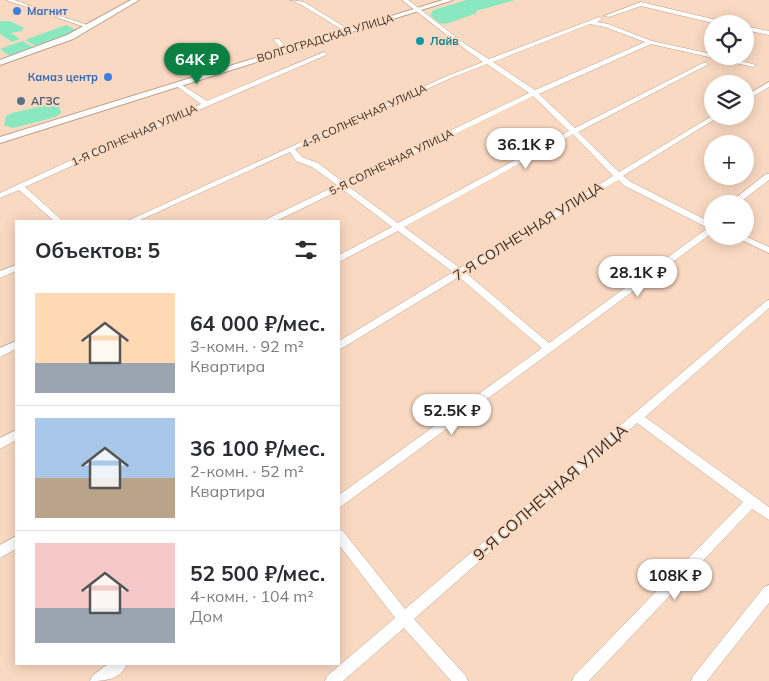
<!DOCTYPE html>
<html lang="ru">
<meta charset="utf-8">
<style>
body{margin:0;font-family:Mulish,sans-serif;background:#f7f7f7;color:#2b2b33;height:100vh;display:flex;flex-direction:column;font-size:19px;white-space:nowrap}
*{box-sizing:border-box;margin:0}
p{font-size:16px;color:#7c7c81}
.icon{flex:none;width:28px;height:28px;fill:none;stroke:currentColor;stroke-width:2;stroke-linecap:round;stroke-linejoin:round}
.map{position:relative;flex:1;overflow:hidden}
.panel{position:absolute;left:15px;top:220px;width:325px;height:445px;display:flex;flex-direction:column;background:#fff;border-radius:0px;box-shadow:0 2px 12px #0003}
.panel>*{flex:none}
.controls{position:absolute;left:704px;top:15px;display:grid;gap:10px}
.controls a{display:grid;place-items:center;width:50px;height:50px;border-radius:50%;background:#fff;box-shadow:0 2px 12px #0003;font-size:25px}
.price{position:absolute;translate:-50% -42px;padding:0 11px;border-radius:18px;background:#fff;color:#222;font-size:16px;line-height:32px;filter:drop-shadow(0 1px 2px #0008)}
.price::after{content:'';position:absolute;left:50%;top:30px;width:15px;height:11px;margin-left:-8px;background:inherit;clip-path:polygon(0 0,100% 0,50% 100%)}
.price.current{background:#0b8043;color:#fff}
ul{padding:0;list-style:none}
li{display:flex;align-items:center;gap:15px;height:125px;padding:0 20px}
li+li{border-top:1px solid #e1e1e2}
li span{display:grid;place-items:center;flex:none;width:140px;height:100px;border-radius:0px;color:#555}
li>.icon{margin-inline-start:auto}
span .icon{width:60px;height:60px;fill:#fffc;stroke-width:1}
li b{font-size:21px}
h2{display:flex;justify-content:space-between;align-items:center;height:60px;padding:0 20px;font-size:21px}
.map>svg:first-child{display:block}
.green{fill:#89e8bf}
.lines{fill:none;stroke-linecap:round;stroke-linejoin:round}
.minor-casing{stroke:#be9f89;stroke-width:1}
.major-casing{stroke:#be9f89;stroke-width:2}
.minor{fill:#fff;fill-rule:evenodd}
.major{fill:#fff;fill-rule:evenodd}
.shop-dot{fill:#3f7fe0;stroke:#fad9c2;stroke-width:2}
.culture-dot{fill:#0f9aa8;stroke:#fad9c2;stroke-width:2}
.service-dot{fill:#5c6f8a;stroke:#fad9c2;stroke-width:2}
.labels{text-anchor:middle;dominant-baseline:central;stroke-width:4;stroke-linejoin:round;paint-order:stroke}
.far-shop-label{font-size:11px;font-weight:bold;fill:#366cbe;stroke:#fad9c2;text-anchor:start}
.far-street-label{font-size:11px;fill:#382c23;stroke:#fad9c2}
.far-culture-label{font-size:11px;font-weight:bold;fill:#0d838f;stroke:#fad9c2;text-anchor:start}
.far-service-label{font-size:11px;font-weight:bold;fill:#4e5e75;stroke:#fad9c2;text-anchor:start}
.street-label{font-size:14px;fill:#382c23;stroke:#fad9c2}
.near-street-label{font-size:16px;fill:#382c23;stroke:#fad9c2}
</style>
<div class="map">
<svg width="769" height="681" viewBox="0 0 769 681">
<rect width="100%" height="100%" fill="#fad9c2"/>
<path class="green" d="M 467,0 L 515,0 L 476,11 L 477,13 L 446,24 L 439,23 L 430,15 L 433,10 Z
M 0,21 L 10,21 L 24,28 L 22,31 L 11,33 L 20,39 L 12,42 L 0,34 Z
M 66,25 L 78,31 L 39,48 L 25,40 Z
M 22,41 L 35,48 L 11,57 L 0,49 Z
M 55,103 L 59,105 L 61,113 L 56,117 L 13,128 L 4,125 L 6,116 L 12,113 Z"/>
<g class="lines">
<g class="minor-casing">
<path id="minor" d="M 6,0 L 14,0 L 93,27 L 88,28 Z
M 290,0 L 304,2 L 351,31 L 346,32 L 300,4 Z
M 402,0 L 408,0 L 465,44 L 489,59 L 599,17 L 602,19 L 597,22 L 608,24 L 652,41 L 712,54 L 712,56 L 723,56 L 756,65 L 753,67 L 651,44 L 539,94 L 575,128 L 703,63 L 707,63 L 707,65 L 578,132 L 619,172 L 712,116 L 720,116 L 623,176 L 631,182 L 712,223 L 712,233 L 339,508 L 339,495 L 542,348 L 459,277 L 339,350 L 339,341 L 453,272 L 398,231 L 339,262 L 339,255 L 392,227 L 342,189 L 276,221 L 266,221 L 267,219 L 337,185 L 312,167 L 296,161 L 290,152 L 138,221 L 127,221 L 447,76 L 483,62 L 461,46 ZM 590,24 L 605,27 L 645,42 L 535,90 L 493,62 ZM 487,64 L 529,93 L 343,182 L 318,163 L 302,157 L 295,149 L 451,78 ZM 533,96 L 569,131 L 398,223 L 348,186 ZM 573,134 L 613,176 L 460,268 L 404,227 ZM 618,180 L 625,186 L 708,228 L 549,343 L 466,273 Z
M 641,2 L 725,22 L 728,24 L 717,24 L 641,6 L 609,17 L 604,16 Z
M 745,26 L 769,31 L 769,35 L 745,30 Z
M 275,39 L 279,39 L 288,50 L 287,51 L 283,51 L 274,40 Z
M 324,52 L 327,54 L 326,55 L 118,145 L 25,187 L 63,221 L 54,221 L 19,190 L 0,198 L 0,193 L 112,141 L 201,104 L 175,85 L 175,83 L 179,83 L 207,101 Z
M 769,82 L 769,87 L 745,101 L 745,96 Z
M 766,174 L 769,174 L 769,180 L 738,204 L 728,204 Z
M 733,236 L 745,236 L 769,247 L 769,253 Z
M 16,265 L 16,271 L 0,278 L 0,271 Z
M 769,300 L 769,308 L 645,417 L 769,507 L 769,520 L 752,509 L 589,681 L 572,681 L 574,676 L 743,502 L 637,423 L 414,619 L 466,676 L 468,681 L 451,681 L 404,628 L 343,681 L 325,681 L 327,676 L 395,618 L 339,545 L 339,529 L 343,531 L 405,609 L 766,301 Z
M 16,341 L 16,349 L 0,357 L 0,348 Z
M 16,430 L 16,440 L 0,449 L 0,438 Z
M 16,536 L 16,549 L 0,558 L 0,545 Z
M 769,585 L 769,603 L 707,681 L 691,681 L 693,676 L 764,587 Z
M 108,664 L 127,664 C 120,680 105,681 90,681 L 92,676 Z"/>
</g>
<g class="major-casing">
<path id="major" d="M 131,0 L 139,0 L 73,39 L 0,65 L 0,60 L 67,35 Z
M 443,0 L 453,0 L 0,143 L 0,137 Z"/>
</g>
<use href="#minor" class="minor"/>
<use href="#major" class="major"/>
</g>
<g class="shop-dot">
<circle cx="17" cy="11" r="5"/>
<circle cx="108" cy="77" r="5"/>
</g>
<circle class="culture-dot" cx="420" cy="41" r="5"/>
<circle class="service-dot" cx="21" cy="101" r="5"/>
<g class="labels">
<g class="far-shop-label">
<text x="27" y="11">Магнит</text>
<text x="98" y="77" text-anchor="end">Камаз центр</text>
</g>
<g class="far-street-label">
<text transform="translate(325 38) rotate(-17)">ВОЛГОГРАДСКАЯ УЛИЦА</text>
<text transform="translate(364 116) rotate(-25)">4-Я СОЛНЕЧНАЯ УЛИЦА</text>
<text transform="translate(134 135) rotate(-24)">1-Я СОЛНЕЧНАЯ УЛИЦА</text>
<text transform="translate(391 162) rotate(-26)">5-Я СОЛНЕЧНАЯ УЛИЦА</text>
</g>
<g class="far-culture-label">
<text x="430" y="41">Лайв</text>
</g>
<g class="far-service-label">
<text x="31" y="101">АГЗС</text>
</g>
<g class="street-label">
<text transform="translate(528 231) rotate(-32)">7-Я СОЛНЕЧНАЯ УЛИЦА</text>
</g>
<g class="near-street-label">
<text transform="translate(550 492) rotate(-41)">9-Я СОЛНЕЧНАЯ УЛИЦА</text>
</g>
</g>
</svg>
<div class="controls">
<a><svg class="icon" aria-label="locate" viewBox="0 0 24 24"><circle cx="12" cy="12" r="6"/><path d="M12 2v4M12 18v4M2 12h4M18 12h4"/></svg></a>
<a><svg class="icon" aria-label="layers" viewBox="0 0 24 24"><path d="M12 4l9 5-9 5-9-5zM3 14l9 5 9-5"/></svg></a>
<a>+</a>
<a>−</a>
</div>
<b class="price current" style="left:197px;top:85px">64K ₽</b>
<b class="price" style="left:526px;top:170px">36.1K ₽</b>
<b class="price" style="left:638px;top:298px">28.1K ₽</b>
<b class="price" style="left:452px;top:436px">52.5K ₽</b>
<b class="price" style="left:675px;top:601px">108K ₽</b>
<section class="panel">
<h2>Объектов: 5<svg class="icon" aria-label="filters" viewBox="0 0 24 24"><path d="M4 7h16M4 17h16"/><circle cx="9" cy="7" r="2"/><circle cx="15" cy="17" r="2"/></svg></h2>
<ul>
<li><span style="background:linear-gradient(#ffd9b3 70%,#9aa5b1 0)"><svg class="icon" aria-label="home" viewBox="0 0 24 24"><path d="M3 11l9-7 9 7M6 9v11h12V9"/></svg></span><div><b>64 000 ₽/мес.</b><p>3-комн. · 92 m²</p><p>Квартира</p></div></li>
<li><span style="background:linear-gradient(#a9c7e8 60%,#b9a48a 0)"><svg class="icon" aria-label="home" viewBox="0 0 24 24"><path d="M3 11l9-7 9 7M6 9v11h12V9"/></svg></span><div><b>36 100 ₽/мес.</b><p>2-комн. · 52 m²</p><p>Квартира</p></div></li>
<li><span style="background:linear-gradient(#f6c9c9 65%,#9aa5b1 0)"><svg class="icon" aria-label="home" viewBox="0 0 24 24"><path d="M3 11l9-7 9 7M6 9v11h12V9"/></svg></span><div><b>52 500 ₽/мес.</b><p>4-комн. · 104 m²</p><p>Дом</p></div></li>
</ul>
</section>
</div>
